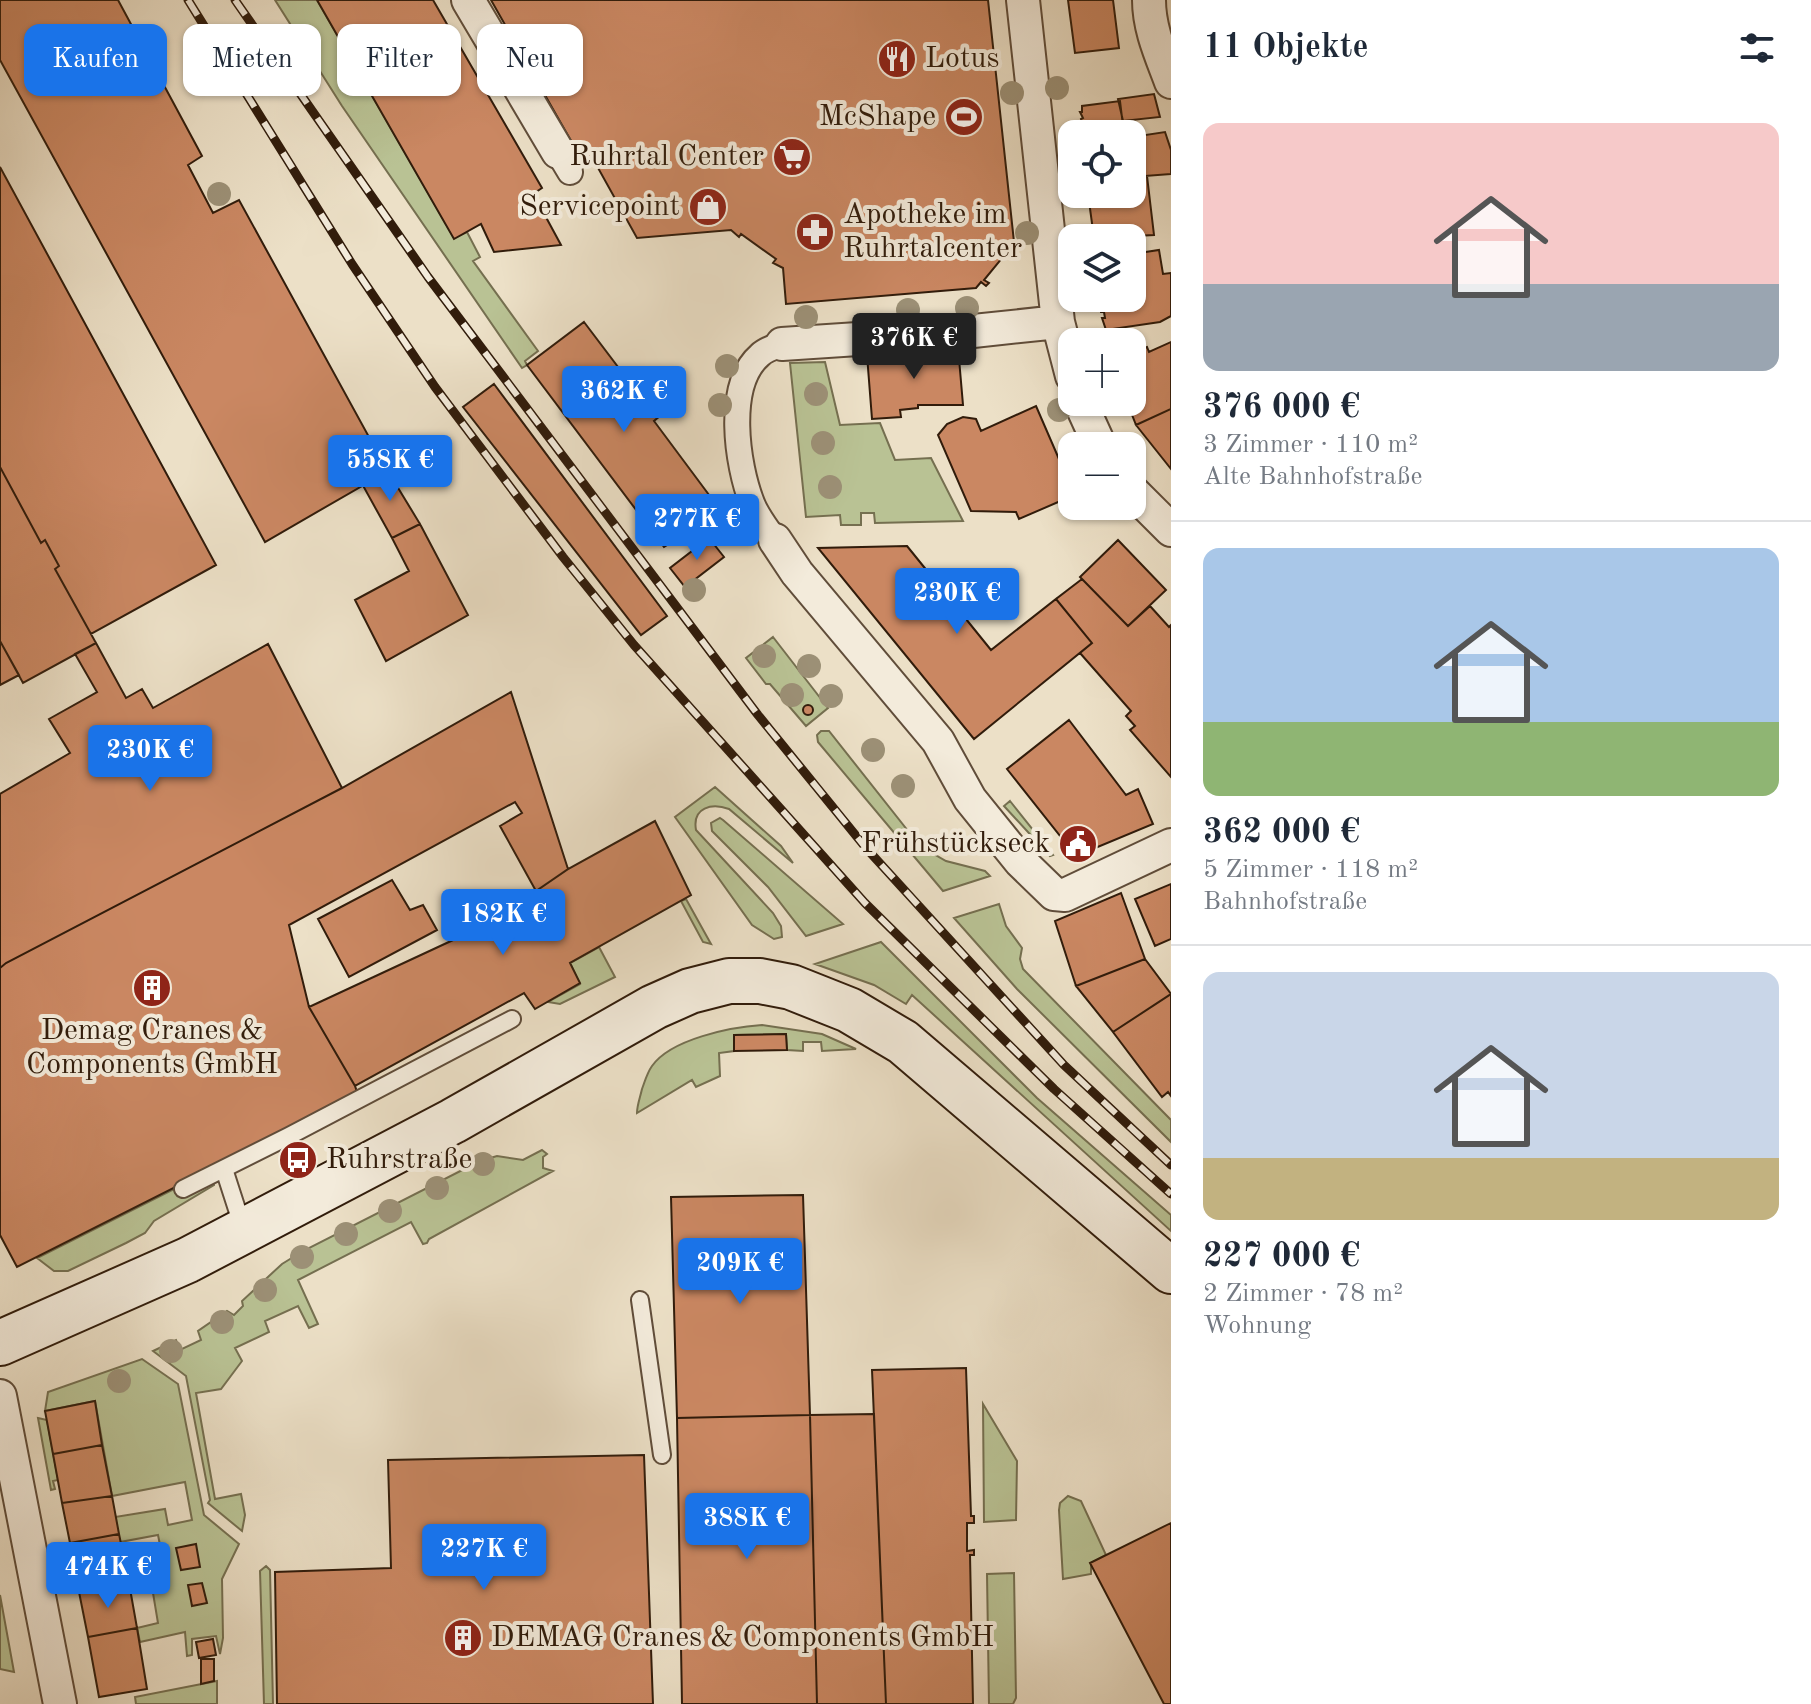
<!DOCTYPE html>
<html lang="de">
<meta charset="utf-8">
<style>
body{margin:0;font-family:"Old Standard TT",serif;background:#f6f6f7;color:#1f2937;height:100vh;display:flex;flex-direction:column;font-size:30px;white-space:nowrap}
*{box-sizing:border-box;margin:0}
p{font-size:26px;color:#747a83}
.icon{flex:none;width:44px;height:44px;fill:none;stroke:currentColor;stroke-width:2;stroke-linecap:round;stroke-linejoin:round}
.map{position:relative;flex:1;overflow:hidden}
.sheet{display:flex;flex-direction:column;background:#fff;width:640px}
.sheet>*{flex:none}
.guide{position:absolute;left:24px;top:24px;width:760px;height:72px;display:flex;gap:16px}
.fabs{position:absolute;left:1058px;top:120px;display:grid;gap:16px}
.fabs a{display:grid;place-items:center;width:88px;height:88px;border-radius:16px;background:#fff;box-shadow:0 2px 6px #0004;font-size:40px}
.price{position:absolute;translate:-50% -68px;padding:0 18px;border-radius:8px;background:#1a73e8;color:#fff;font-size:26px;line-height:52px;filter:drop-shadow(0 2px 4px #0008)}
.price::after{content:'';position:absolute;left:50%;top:48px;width:24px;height:18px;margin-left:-12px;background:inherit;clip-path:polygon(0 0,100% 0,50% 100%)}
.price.active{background:#222;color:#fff}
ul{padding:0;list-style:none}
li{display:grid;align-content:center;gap:16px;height:424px;padding:0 32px}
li+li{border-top:2px solid #e0e1e3}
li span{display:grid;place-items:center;height:248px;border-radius:16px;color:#555}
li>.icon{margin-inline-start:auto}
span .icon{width:144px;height:144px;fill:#fffc;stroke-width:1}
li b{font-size:34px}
h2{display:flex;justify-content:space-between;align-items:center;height:96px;padding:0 32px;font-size:34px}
.chip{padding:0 28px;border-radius:16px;background:#fff;box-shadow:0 2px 6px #0004;font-size:28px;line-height:72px}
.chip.active{background:#1a73e8;color:#fff}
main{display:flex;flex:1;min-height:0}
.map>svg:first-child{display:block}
.green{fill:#b9c294;stroke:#756f50;stroke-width:2}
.building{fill:#ca8762;stroke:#311c0b;stroke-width:2}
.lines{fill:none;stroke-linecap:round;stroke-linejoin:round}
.service-casing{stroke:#604d3a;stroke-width:20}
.pedestrian-casing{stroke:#604d3a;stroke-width:28}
.minor-casing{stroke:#604d3a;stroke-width:36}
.secondary-casing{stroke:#311c0b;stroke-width:48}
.service{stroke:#f3ebdb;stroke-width:16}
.pedestrian{stroke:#f3ebdb;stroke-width:24}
.minor{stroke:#f3ebdb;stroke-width:32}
.secondary{stroke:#f3ebdb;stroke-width:44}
.rail-casing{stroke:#311c0b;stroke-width:9}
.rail{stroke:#f3ebdb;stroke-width:6;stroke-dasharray:18;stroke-linecap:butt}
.tree{fill:#9c9076}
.labels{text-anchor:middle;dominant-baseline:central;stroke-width:8;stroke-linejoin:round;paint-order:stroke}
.poi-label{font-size:30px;fill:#311c0b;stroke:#f3ebdb;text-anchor:start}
</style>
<main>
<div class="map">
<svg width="1171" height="1704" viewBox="0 0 1171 1704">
<rect width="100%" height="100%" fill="#ece0c7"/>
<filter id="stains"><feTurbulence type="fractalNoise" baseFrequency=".0025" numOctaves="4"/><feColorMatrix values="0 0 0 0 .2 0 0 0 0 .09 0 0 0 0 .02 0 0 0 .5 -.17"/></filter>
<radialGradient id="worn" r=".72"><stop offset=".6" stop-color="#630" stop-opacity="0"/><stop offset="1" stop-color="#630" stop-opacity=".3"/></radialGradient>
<path class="green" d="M 275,0 L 317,0 L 454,238 L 467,232 L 480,257 L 473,261 L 538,351 L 525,361 L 527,365 L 522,368 L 342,106 Z
M 825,362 L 840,425 L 880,423 L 895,460 L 931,458 L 963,521 L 875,523 L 874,513 L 861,513 L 861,525 L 841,525 L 840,515 L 806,517 L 790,363 Z
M 773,637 L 828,708 L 806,726 L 770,684 L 766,684 L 746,658 Z
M 821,731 L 829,731 L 920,846 L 946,861 L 985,871 L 990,876 L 943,891 L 818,742 L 817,735 Z
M 715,787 L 781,846 L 793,863 L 729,809 C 712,803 692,807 696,830 L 773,913 L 781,926 L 782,937 L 774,939 L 752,925 L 675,817 Z
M 1010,801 L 1053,855 L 1050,856 L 1004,806 Z
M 720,818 L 723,820 L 843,924 L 806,936 L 768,887 L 712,831 L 711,823 Z
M 686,899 L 711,944 L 703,942 L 681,901 Z
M 999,904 L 1006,926 L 1022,948 L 1020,959 L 1023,969 L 1171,1120 L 1171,1142 L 1017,989 L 954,918 Z
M 881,942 L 1037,1098 L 1171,1215 L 1171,1231 L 912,995 L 906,1004 L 874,985 L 815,964 Z
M 599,947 L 615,977 L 560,1004 L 548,1002 L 580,984 L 570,963 Z
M 762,1025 L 822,1034 L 856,1049 L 822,1051 L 821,1042 L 803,1042 L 803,1051 L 787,1050 L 786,1034 L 735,1035 L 734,1051 L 719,1053 L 720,1076 L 696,1087 L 692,1080 L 637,1113 C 637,1105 640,1098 642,1089 C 645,1081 647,1073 652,1066 C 671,1039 731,1027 762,1025 Z
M 542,1150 L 547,1154 L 543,1157 L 543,1168 L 553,1171 L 429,1239 L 427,1243 L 423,1244 L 411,1222 L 298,1280 L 318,1324 L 309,1328 L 298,1306 L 265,1321 L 269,1332 L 235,1348 L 242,1361 L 221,1389 L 196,1393 L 215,1499 L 241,1494 L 245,1515 L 242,1531 L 208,1503 L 210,1500 L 186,1376 L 153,1351 L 176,1340 L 180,1350 L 201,1340 L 198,1331 L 227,1311 L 234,1315 L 243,1306 L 242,1301 L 282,1264 L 303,1251 L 480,1161 L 497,1156 L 523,1160 Z
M 213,1180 L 214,1185 L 154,1221 L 145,1233 L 126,1243 L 68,1271 L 54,1271 L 37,1258 L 174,1189 L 177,1195 Z
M 142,1359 L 178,1384 L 204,1515 L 239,1544 L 222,1579 L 223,1638 L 220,1654 L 216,1636 L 192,1639 L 192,1655 L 187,1656 L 185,1632 L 140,1642 L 137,1628 L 158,1623 L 153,1593 L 155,1593 L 151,1579 L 129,1583 L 122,1552 L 160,1545 L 158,1535 L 120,1542 L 115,1517 L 165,1509 L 168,1525 L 192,1520 L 185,1482 L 112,1496 L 95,1401 L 45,1411 L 48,1392 Z
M 983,1404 L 1017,1461 L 1016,1520 L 984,1522 Z
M 38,1418 L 47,1420 L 58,1480 L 53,1481 L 55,1489 L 51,1490 Z
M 1068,1496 L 1081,1501 L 1106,1555 L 1091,1563 L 1091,1574 L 1063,1579 L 1059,1510 L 1060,1503 Z
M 266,1566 L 270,1570 L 273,1704 L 264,1704 L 260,1571 Z
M 1014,1573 L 1016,1698 L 1013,1704 L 989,1704 L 987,1574 Z
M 0,1595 L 14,1672 L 0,1669 Z
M 217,1681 L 217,1704 L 136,1704 L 135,1697 Z"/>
<path class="building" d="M 0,0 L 118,0 L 202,156 L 188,165 L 213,213 L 239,200 L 386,468 L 361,482 L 362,486 L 265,542 L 0,60 Z
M 317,0 L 433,0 L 542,188 L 530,196 L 538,210 L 541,208 L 561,245 L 494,252 L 481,224 L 454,239 Z
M 491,0 L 988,0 L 1014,242 L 1009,248 L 1014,252 L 1011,256 L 1007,252 L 984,280 L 989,283 L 986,286 L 981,282 L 976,288 L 786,304 L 783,268 L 773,263 L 776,259 L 741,234 L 739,237 L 731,230 L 637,238 L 597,166 L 583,162 Z
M 1068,0 L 1113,0 L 1119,48 L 1075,53 Z
M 1154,94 L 1160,117 L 1123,121 L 1118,99 Z
M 1120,101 L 1124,134 L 1080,134 L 1080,131 L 1085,130 L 1081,119 L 1083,118 L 1080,112 L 1082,112 L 1082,106 Z
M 1165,132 L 1171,150 L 1171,174 L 1132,177 L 1132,137 Z
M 0,167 L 216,565 L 91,634 L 55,569 L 59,566 L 45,540 L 41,543 L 0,467 Z
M 1147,176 L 1154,235 L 1094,238 L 1088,194 L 1132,194 L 1132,177 Z
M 1159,250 L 1163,274 L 1171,273 L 1171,316 L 1160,322 L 1106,330 L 1102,318 L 1105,318 L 1104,312 L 1101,312 L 1100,305 L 1104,305 L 1103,299 L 1099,298 L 1132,298 L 1132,254 Z
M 584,322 L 634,388 L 645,380 L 667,410 L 654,421 L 718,507 L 709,514 L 707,523 L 699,531 L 693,529 L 664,547 L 527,365 Z
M 1171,342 L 1171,409 L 1136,425 L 1127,402 L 1132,402 L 1132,352 L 1147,347 L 1149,352 Z
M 958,347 L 963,405 L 918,405 L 918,408 L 900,410 L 901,417 L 872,419 L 867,355 Z
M 494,384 L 667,616 L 641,635 L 463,407 Z
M 1036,406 L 1072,489 L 1072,496 L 1019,519 L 1016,512 L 971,511 L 938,435 L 947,424 L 963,417 L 976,419 L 981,431 Z
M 1171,409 L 1171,469 L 1136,425 Z
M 0,467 L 41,543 L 45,540 L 59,566 L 55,569 L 96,643 L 23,683 L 0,641 Z
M 386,468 L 420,524 L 392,538 L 361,482 Z
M 420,524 L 468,615 L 386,661 L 355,600 L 409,571 L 392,538 Z
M 709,538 L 724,557 L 685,587 L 670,568 Z
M 1118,540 L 1166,590 L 1128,626 L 1080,577 Z
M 907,546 L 991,650 L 1056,599 L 1092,643 L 974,739 L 818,548 Z
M 1082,579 L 1128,626 L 1150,606 L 1169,627 L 1171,625 L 1171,777 L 1130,730 L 1135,726 L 1126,716 L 1131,711 L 1080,653 L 1092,643 L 1056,599 Z
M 0,641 L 19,675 L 0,685 Z
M 96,643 L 126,698 L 142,689 L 153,708 L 268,644 L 342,788 L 6,963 L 0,968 L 0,794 L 70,753 L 49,719 L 97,692 L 75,654 Z
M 511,692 L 568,869 L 536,891 L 500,826 L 522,813 L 515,802 L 289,925 L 309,1007 L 355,1086 L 358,1095 L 17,1267 L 0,1235 L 0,968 L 6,963 L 342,788 Z
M803 710a5 5 0 1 1 10 0a5 5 0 1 1-10 0Z
M 1069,720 L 1126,795 L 1138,789 L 1153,824 L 1076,856 L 1007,769 Z
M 655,821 L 691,895 L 570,963 L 580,983 L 535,1009 L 524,993 L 355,1086 L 309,1007 L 466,934 L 536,891 L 568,869 Z
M 392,880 L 410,910 L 423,905 L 437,930 L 349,977 L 318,919 Z
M 1171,884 L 1171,939 L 1155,946 L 1135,899 Z
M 1121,893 L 1145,959 L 1076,986 L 1055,921 Z
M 1145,959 L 1171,994 L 1113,1032 L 1076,986 Z
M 1171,994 L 1171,1096 L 1168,1092 L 1162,1097 L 1113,1032 Z
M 786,1034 L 787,1050 L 734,1051 L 734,1035 Z
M 803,1195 L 810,1415 L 677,1418 L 671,1197 Z
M 966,1368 L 971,1516 L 974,1516 L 974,1523 L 967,1523 L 967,1551 L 974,1550 L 974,1555 L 970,1555 L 973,1704 L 886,1704 L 872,1370 Z
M 95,1401 L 102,1445 L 53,1454 L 45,1411 Z
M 874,1414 L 886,1704 L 817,1704 L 810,1415 Z
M 810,1415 L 817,1704 L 682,1704 L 677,1418 Z
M 102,1445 L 112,1496 L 62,1503 L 53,1454 Z
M 644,1455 L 653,1704 L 277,1704 L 275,1572 L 391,1568 L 388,1460 Z
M 112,1496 L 119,1534 L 70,1543 L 62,1503 Z
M 1171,1523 L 1171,1704 L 1164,1704 L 1090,1563 Z
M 119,1534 L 129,1583 L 79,1592 L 70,1543 Z
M 196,1544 L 200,1567 L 181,1570 L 176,1548 Z
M 129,1583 L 137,1628 L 88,1637 L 79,1592 Z
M 202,1583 L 207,1603 L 192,1606 L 188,1585 Z
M 137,1628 L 147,1689 L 99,1697 L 88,1637 Z
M 213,1639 L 216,1655 L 199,1658 L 196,1642 Z
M 201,1659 L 214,1659 L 214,1681 L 201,1684 Z"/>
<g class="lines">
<g class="service-casing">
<path id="service" d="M 224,1169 L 243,1228
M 183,1189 L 289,1136 L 512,1019
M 640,1300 L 662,1455"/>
</g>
<g class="pedestrian-casing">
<path id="pedestrian" d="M 558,152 L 570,172
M 775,540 C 767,529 757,516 752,503 C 737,465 725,385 760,355 C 766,349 775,347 782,344"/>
</g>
<g class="minor-casing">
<path id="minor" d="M 468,0 L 558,152
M 1023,0 L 1058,322 L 1072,376
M 1149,0 C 1149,29 1161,55 1171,82
M 782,344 L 964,332 L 1058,322
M 1080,402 L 1100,446
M 1132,491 L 1171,530
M 775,540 L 797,573 L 938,741 L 970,799 L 1020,861 L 1054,894 L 1065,895 L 1171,845
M 0,1396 L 60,1704"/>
</g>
<g class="secondary-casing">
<path id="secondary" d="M 0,1343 L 188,1260 L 453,1121 L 654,1007 L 690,991 L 729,981 L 760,981 L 791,987 L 849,1010 L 903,1042 L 1171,1271"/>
</g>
<use href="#service" class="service"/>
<use href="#pedestrian" class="pedestrian"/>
<use href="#minor" class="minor"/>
<use href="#secondary" class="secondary"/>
<g class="rail-casing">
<path id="rail" d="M 188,0 L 352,264 L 435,387 L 563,557 L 634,645 L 865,903 L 1054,1089 L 1171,1194
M 235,0 L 428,277 L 758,715 L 866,848 L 1064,1065 L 1171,1165"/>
</g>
<use href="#rail" class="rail"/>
</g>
<g class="tree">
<circle cx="1057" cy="88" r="12"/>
<circle cx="1012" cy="93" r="12"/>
<circle cx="219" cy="194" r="12"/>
<circle cx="1027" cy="233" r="12"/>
<circle cx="967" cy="308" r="12"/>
<circle cx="908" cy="310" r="12"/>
<circle cx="806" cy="317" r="12"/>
<circle cx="727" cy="366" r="12"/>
<circle cx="816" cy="394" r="12"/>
<circle cx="720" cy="405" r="12"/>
<circle cx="1059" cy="410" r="12"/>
<circle cx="823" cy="443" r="12"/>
<circle cx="830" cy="487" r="12"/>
<circle cx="694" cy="590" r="12"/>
<circle cx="764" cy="656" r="12"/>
<circle cx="809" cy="666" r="12"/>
<circle cx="792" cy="695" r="12"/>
<circle cx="831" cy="696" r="12"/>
<circle cx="873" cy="750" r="12"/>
<circle cx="903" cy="786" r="12"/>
<circle cx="483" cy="1164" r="12"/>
<circle cx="437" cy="1188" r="12"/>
<circle cx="390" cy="1211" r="12"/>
<circle cx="346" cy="1234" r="12"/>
<circle cx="302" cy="1257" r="12"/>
<circle cx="265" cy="1290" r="12"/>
<circle cx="222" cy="1322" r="12"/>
<circle cx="171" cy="1351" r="12"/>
<circle cx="119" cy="1381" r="12"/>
</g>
<defs>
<g id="restaurant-disc" transform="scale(2)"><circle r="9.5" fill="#8f2418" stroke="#f3ebdb"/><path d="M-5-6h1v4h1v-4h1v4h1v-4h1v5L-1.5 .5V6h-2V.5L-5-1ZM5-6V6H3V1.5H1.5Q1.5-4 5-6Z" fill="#fff"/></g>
<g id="stadium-disc" transform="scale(2)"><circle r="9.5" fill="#8f2418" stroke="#f3ebdb"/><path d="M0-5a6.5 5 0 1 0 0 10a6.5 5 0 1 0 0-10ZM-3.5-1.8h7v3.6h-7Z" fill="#fff"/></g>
<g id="supermarket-disc" transform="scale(2)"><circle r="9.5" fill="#8f2418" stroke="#f3ebdb"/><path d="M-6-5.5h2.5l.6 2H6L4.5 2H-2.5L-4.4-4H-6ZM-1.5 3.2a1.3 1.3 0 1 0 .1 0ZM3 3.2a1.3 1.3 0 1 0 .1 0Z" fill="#fff"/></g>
<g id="shop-disc" transform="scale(2)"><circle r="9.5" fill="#8f2418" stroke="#f3ebdb"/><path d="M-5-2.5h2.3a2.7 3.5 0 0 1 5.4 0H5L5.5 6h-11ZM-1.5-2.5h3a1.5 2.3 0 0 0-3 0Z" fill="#fff"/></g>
<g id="pharmacy-disc" transform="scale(2)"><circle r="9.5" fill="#8f2418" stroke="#f3ebdb"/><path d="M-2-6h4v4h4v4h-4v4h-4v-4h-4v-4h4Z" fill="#fff"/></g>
<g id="civic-disc" transform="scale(2)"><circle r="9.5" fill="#8f2418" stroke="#f3ebdb"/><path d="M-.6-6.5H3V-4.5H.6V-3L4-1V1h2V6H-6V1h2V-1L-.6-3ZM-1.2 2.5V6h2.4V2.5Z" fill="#fff"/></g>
<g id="building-disc" transform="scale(2)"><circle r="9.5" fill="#8f2418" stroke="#f3ebdb"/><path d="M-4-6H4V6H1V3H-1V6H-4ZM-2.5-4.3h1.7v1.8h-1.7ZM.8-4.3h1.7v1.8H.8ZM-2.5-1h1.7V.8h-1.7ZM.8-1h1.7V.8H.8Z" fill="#fff"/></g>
<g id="bus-disc" transform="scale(2)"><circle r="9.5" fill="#8f2418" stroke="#f3ebdb"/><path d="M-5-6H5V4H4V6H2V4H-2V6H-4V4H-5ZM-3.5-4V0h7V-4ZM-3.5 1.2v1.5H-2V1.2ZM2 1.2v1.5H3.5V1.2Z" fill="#fff"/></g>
</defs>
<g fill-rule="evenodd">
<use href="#restaurant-disc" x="897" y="59"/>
<use href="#stadium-disc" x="964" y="117"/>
<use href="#supermarket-disc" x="792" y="157"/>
<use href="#shop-disc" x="708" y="207"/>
<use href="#pharmacy-disc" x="815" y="232"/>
<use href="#civic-disc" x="1078" y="844"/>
<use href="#building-disc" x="152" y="988"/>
<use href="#bus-disc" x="298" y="1160"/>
<use href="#building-disc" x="463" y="1638"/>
</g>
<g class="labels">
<g class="poi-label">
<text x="925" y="59">Lotus</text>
<text x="936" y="117" text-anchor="end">McShape</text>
<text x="764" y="157" text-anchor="end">Ruhrtal Center</text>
<text x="680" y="207" text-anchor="end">Servicepoint</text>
<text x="843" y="215">Apotheke im<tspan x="843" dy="34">Ruhrtalcenter</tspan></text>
<text x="1050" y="844" text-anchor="end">Frühstückseck</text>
<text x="152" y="1031" text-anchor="middle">Demag Cranes &amp;<tspan x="152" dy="34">Components GmbH</tspan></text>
<text x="326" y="1160">Ruhrstraße</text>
<text x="491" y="1638">DEMAG Cranes &amp; Components GmbH</text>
</g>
</g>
<rect width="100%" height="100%" filter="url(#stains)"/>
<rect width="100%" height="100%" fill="url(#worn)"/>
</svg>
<div class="fabs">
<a><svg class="icon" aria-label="locate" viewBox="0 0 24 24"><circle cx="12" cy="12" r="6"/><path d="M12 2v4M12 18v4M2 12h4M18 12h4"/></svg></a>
<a><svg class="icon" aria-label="layers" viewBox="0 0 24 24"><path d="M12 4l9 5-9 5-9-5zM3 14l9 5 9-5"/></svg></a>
<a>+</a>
<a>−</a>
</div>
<b class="price active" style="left:914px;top:381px">376K €</b>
<b class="price" style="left:624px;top:434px">362K €</b>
<b class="price" style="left:390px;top:503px">558K €</b>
<b class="price" style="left:697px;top:562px">277K €</b>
<b class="price" style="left:957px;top:636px">230K €</b>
<b class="price" style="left:150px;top:793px">230K €</b>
<b class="price" style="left:503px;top:957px">182K €</b>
<b class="price" style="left:740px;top:1306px">209K €</b>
<b class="price" style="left:747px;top:1561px">388K €</b>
<b class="price" style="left:484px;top:1592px">227K €</b>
<b class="price" style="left:108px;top:1610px">474K €</b>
<div class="guide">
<a class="chip active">Kaufen</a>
<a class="chip">Mieten</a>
<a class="chip">Filter</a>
<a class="chip">Neu</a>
</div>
</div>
<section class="sheet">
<h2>11 Objekte<svg class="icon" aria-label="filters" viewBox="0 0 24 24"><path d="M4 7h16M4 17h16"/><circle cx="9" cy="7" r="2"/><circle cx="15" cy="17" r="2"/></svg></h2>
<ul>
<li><span style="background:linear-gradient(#f6c9c9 65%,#9aa5b1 0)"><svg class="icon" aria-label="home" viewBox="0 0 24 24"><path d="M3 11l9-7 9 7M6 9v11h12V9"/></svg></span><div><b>376 000 €</b><p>3 Zimmer · 110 m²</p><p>Alte Bahnhofstraße</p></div></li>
<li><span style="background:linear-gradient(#a9c7e8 70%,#8fb573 0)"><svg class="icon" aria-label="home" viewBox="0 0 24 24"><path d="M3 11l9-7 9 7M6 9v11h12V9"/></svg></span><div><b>362 000 €</b><p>5 Zimmer · 118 m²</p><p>Bahnhofstraße</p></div></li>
<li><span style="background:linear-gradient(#c9d6e8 75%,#c2b280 0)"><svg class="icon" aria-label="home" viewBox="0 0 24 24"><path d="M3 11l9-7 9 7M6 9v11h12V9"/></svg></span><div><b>227 000 €</b><p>2 Zimmer · 78 m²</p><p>Wohnung</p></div></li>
</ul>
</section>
</main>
